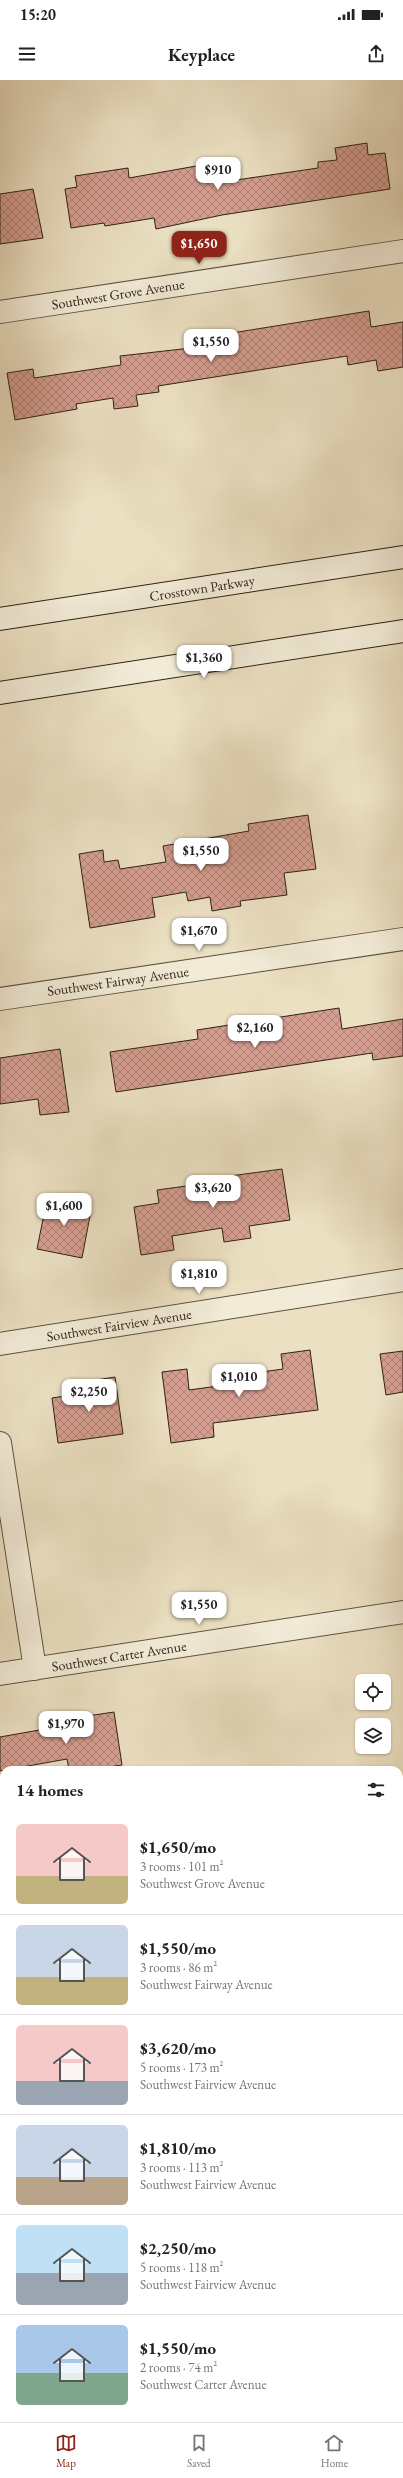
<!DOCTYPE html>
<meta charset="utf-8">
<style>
body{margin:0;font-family:"EB Garamond",serif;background:#f2f2f2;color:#202124;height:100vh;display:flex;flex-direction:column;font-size:15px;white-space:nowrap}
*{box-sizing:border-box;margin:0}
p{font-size:13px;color:#757577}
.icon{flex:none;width:22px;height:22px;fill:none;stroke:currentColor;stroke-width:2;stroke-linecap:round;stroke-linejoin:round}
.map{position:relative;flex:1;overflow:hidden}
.sheet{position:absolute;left:0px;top:1686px;width:403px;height:656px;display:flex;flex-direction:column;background:#fff;border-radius:12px 12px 0 0;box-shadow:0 1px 3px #0004}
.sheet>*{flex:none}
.fabs{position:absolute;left:355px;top:1594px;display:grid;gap:8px}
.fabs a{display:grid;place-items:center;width:36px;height:36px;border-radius:6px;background:#fff;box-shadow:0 1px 3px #0004;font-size:20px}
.price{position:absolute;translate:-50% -34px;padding:0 9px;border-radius:8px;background:#fff;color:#222;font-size:13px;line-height:26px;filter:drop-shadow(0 1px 2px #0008)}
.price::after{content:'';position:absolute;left:50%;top:24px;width:12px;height:9px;margin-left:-6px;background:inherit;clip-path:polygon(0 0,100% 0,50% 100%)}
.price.active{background:#8f2418;color:#fff}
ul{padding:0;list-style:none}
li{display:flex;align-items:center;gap:12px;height:100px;padding:0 16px}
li+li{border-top:1px solid #e0e0e0}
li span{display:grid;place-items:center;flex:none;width:112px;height:80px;border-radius:6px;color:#555}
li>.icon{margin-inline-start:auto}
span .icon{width:48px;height:48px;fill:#fffc;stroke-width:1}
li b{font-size:17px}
h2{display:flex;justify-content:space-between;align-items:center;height:48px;padding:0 16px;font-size:17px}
.status{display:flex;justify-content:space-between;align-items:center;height:28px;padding:0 20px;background:#fff;direction:ltr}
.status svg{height:11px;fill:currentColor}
header{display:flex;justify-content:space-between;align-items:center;height:52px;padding:0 16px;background:#fff;font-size:18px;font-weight:700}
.tab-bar{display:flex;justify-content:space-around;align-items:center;height:56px;border-top:1px solid #e0e0e0;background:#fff;font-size:11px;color:#757577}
.tab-bar a{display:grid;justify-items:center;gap:2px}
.tab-bar .active{color:#8f2418}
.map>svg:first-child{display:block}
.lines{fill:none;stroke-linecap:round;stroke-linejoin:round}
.canal{stroke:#99bcb8;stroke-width:24}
.building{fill:url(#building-cross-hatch);stroke:#2e2216}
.minor-casing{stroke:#5d5241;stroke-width:24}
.secondary-casing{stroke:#2e2216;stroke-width:24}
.minor{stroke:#f2ebd7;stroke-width:22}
.secondary{stroke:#f2ebd7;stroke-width:22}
.labels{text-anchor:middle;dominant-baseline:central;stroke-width:3.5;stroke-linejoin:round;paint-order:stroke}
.street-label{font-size:14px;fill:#2e2216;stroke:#f2ebd7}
</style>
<div class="status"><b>15:20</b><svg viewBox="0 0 49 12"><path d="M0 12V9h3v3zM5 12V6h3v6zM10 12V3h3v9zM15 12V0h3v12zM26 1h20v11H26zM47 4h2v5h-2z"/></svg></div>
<header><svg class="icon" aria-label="menu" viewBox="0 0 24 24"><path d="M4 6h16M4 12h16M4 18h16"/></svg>Keyplace<svg class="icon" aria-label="share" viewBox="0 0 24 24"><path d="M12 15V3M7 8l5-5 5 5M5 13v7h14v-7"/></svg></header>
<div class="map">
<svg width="403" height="2342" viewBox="0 0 403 2342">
<defs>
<pattern id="building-cross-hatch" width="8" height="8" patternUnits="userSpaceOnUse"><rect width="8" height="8" fill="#d69e91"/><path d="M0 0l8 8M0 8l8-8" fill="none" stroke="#ae8075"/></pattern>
</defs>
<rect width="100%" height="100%" fill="#ebe0c2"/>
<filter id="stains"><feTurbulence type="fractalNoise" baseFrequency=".005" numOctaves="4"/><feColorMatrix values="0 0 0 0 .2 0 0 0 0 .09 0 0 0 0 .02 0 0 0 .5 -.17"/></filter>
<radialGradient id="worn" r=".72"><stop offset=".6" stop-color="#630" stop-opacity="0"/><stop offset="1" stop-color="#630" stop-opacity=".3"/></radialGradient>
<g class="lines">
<path class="canal" d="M 399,1748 L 403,1747
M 0,1809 L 4,1808"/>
</g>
<path class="building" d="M 367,63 L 368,75 L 385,73 L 390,109 L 222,135 L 156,149 L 154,138 L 105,146 L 104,143 L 71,148 L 65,109 L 77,107 L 75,96 L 128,88 L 129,98 L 213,83 L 216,103 L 318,88 L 318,82 L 337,80 L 335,68 Z
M 33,109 L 43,158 L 0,164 L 0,114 Z
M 369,231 L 371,247 L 403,242 L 403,287 L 378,291 L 376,280 L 348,285 L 347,276 L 158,306 L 159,312 L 136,315 L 138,326 L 114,329 L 113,318 L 76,324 L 77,329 L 15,340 L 7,293 L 33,289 L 34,298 L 121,285 L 120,276 L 209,266 L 207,257 Z
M 308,735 L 316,789 L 284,793 L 287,815 L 240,821 L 241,826 L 212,831 L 210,817 L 188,821 L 186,812 L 152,818 L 155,837 L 90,848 L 79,774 L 103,770 L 104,782 L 118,780 L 120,789 L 166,782 L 163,766 L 249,751 L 248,744 Z
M 339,928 L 342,949 L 403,939 L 403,976 L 373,980 L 372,973 L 116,1012 L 110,972 L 198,959 L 197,950 Z
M 60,969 L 69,1032 L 40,1035 L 38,1019 L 0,1024 L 0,978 Z
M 282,1089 L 290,1140 L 249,1146 L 251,1158 L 224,1162 L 222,1148 L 172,1156 L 174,1170 L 141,1175 L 134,1127 L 159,1123 L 157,1110 L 216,1102 L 215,1098 Z
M 48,1114 L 81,1121 L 79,1134 L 90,1136 L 82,1178 L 37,1169 Z
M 310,1270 L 318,1330 L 213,1343 L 214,1357 L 171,1363 L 162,1292 L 187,1289 L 189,1310 L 248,1302 L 247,1294 L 283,1289 L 281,1274 Z
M 403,1271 L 403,1312 L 386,1315 L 380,1274 Z
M 115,1297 L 123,1354 L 58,1363 L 52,1318 L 92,1312 L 90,1301 Z
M 114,1632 L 122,1685 L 90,1690 L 69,1690 L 67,1679 L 0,1691 L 0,1657 L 62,1646 L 61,1640 Z"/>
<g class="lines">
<g class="minor-casing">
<path id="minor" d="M 0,232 L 403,171
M 0,919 L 403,859
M 0,1264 L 403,1200
M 0,1363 L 35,1589
M 0,1594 L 403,1532
M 399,1974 L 403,1973
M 0,2032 L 4,2032
M 399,2107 L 403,2113
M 0,2121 L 4,2126
M 155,2338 L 158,2342"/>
</g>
<g class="secondary-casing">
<path id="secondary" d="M 0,539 L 403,477
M 0,613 L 403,551"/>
</g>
<use href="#minor" class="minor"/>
<use href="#secondary" class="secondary"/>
</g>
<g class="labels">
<g class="street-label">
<text transform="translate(118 214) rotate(-9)">Southwest Grove Avenue</text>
<text transform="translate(202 508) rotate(-9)">Crosstown Parkway</text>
<text transform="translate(118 901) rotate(-8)">Southwest Fairway Avenue</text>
<text transform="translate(119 1245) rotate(-9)">Southwest Fairview Avenue</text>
<text transform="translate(119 1576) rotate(-9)">Southwest Carter Avenue</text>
</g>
</g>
<rect width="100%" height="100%" filter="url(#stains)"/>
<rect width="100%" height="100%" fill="url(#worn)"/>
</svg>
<div class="fabs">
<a><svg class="icon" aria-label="locate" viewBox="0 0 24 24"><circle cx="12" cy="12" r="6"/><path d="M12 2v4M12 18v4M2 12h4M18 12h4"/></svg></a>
<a><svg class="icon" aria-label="layers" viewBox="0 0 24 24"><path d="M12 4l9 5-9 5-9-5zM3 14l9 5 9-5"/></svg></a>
</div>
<b class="price" style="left:218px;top:111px">$910</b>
<b class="price active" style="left:199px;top:185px">$1,650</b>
<b class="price" style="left:211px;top:283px">$1,550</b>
<b class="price" style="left:204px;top:599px">$1,360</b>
<b class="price" style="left:201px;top:792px">$1,550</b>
<b class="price" style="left:199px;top:872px">$1,670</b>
<b class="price" style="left:255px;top:969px">$2,160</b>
<b class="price" style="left:213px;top:1129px">$3,620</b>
<b class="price" style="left:64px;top:1147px">$1,600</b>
<b class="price" style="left:199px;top:1215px">$1,810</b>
<b class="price" style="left:239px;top:1318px">$1,010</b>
<b class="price" style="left:89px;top:1333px">$2,250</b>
<b class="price" style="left:199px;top:1546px">$1,550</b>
<b class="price" style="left:66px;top:1665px">$1,970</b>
<section class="sheet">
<h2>14 homes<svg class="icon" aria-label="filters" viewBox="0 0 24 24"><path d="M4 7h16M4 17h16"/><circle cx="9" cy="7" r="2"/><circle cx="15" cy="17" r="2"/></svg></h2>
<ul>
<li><span style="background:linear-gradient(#f6c9c9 65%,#c2b280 0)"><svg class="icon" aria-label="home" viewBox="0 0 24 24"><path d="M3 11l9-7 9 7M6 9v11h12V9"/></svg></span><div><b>$1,650/mo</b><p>3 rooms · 101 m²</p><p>Southwest Grove Avenue</p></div></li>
<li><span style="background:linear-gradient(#c9d6e8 65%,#c2b280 0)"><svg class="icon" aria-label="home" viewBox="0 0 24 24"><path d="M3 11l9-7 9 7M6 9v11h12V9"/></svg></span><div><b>$1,550/mo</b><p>3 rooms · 86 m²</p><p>Southwest Fairway Avenue</p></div></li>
<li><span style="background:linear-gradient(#f6c9c9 70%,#9aa5b1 0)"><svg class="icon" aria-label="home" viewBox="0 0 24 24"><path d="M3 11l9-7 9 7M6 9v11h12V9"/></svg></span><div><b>$3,620/mo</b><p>5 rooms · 173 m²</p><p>Southwest Fairview Avenue</p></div></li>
<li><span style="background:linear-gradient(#c9d6e8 65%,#b9a48a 0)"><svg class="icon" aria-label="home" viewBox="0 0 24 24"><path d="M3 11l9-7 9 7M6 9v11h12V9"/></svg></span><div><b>$1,810/mo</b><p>3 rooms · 113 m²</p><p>Southwest Fairview Avenue</p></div></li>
<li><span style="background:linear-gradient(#bfe0f5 60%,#9aa5b1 0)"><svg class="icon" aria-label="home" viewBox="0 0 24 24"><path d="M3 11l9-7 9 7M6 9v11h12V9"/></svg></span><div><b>$2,250/mo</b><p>5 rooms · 118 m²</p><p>Southwest Fairview Avenue</p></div></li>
<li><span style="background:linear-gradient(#a9c7e8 60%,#7fa58c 0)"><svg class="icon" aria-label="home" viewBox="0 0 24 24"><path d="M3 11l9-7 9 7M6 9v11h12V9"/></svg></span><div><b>$1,550/mo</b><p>2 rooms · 74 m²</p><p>Southwest Carter Avenue</p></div></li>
</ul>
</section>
</div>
<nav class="tab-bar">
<a class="active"><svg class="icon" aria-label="map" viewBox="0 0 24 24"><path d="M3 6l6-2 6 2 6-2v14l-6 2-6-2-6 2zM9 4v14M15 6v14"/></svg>Map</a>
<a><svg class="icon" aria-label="saved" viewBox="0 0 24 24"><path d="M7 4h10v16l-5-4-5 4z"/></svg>Saved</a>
<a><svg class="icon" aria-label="home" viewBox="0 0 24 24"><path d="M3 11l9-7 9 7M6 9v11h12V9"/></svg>Home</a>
</nav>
